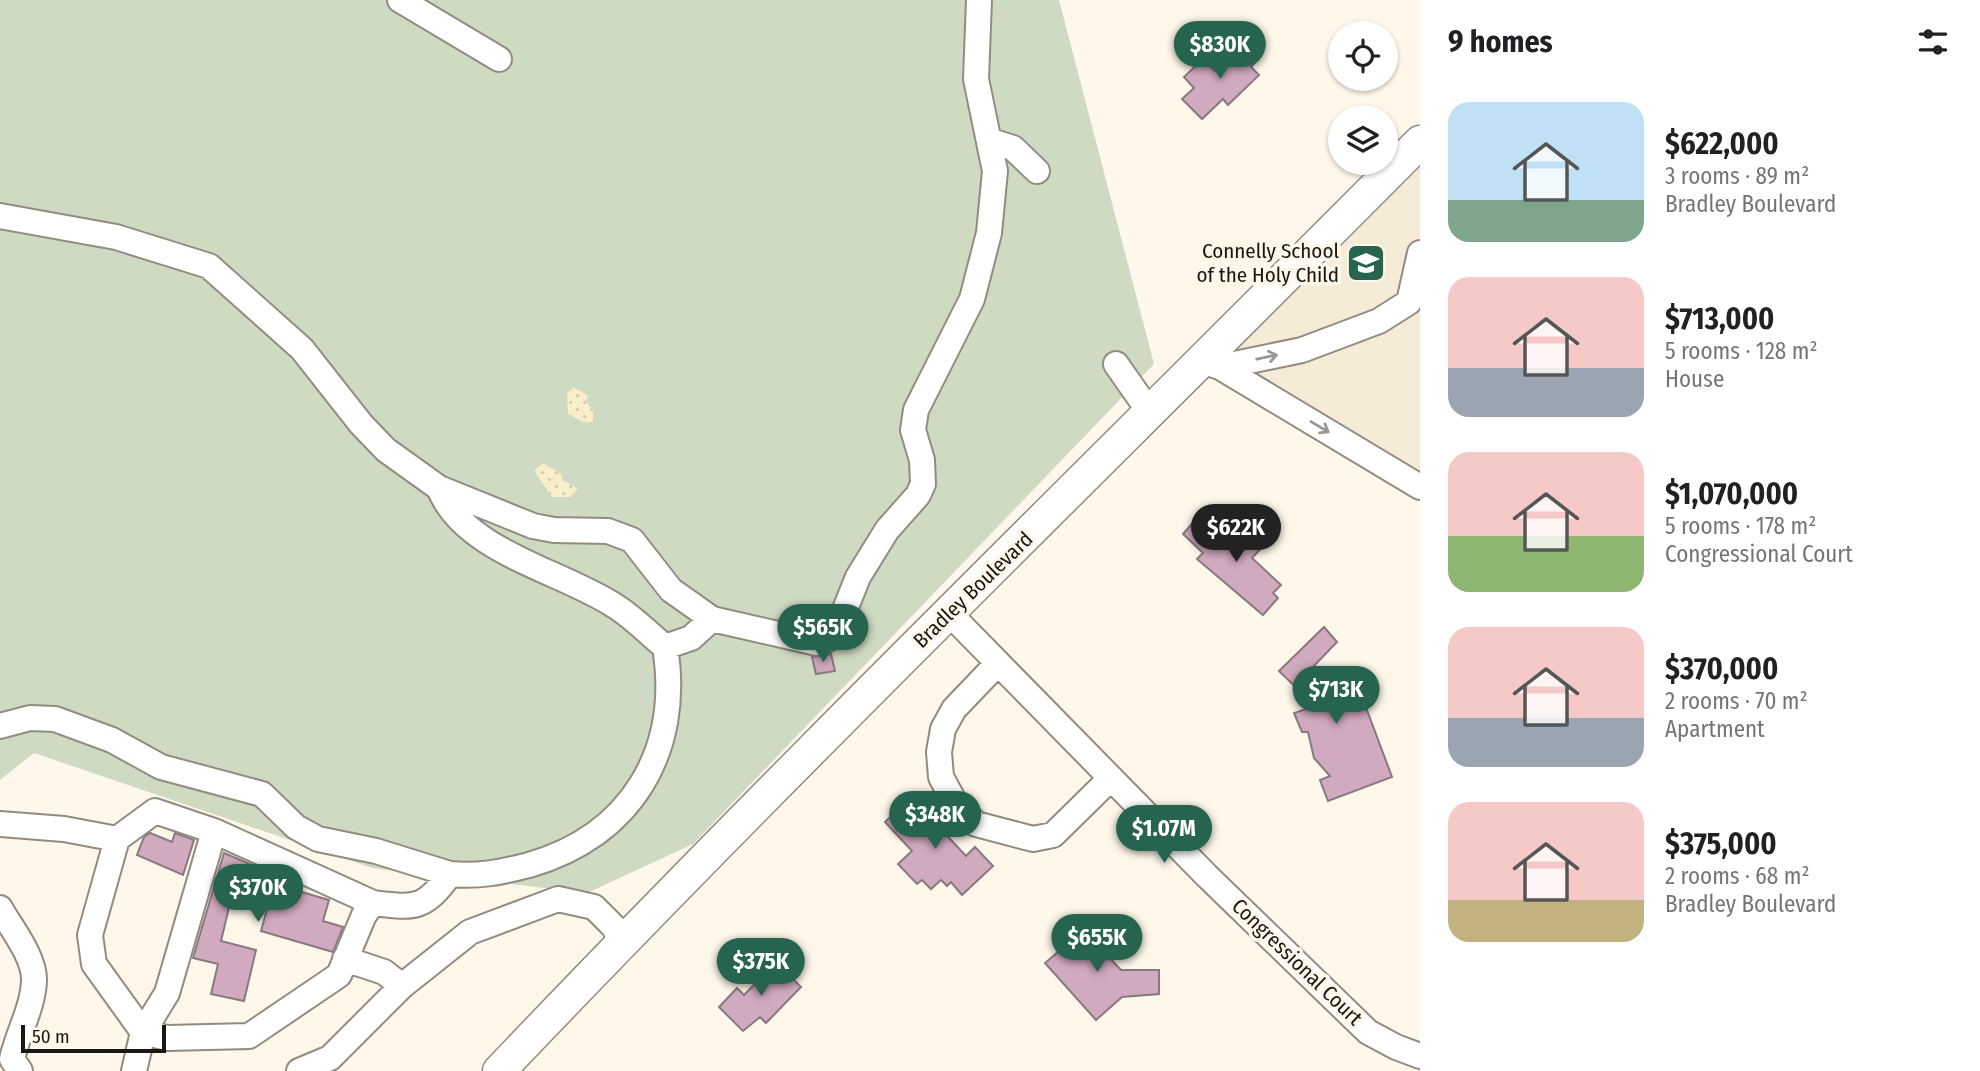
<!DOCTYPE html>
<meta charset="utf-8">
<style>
body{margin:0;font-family:"Fira Sans Condensed",sans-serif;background:#f6f6f6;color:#202124;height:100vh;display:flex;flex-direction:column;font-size:26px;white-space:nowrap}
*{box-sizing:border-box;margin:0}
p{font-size:23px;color:#757577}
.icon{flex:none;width:38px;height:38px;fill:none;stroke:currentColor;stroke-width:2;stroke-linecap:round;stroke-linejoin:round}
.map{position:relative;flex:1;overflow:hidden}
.panel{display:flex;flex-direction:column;background:#fff;width:560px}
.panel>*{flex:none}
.buttons{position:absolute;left:1328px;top:21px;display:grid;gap:14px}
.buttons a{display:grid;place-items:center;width:70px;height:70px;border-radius:50%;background:#fff;box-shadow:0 2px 5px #0004;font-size:35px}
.scale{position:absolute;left:21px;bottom:18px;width:145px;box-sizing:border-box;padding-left:7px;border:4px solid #191712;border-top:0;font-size:19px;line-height:24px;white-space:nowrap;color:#191712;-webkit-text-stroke:5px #fef7ea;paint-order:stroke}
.price{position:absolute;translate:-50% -60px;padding:0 16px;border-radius:24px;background:#266450;color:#fff;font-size:23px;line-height:46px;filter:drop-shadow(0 2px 4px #0008)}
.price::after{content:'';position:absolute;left:50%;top:42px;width:21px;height:16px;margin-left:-10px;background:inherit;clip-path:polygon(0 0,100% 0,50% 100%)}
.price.active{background:#222;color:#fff}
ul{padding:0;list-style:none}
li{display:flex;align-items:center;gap:21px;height:175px;padding:0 28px}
li span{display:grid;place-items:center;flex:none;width:196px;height:140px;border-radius:21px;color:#555}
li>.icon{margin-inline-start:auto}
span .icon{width:84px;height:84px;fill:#fffc;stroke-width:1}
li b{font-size:30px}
h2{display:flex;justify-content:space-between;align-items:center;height:84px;padding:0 28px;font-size:30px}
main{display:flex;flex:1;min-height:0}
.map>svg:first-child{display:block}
.built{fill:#f5ebd7}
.grass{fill:#cfdac2}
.sand{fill:url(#sand-dots)}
.building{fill:#d2aac0;stroke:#877980;stroke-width:2}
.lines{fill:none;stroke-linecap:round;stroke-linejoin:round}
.minor-casing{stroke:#928c80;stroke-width:28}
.major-casing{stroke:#928c80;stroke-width:35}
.minor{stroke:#fff;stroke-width:24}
.major{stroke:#fff;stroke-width:32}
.oneway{stroke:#989794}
.labels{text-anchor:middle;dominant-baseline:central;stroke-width:7;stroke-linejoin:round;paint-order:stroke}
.poi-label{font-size:21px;fill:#191712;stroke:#fef7ea;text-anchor:end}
.street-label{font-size:21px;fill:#191712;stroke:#fef7ea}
</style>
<main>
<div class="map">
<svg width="1420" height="1071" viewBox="0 0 1420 1071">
<defs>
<pattern id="sand-dots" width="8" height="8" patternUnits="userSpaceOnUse" patternTransform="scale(1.75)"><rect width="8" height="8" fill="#f8eec9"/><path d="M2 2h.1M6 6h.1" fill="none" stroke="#d4cbac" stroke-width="1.8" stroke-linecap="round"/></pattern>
</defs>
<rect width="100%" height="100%" fill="#fef7ea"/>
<path class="built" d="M 1420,156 L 1420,497 L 1203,370 Z"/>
<path class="grass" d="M 0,0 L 1059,0 L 1154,364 L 693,844 L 587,893 L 372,868 L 34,753 L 0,780 Z"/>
<path class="sand" d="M 572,387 L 588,395 L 586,401 L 593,411 L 593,422 L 583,422 L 568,414 L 567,394 Z
M 543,463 L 561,474 L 563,480 L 578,489 L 570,497 L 552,497 L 534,471 Z"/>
<path class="building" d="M 1245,43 L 1259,58 L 1251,67 L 1259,75 L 1228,105 L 1223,99 L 1202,119 L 1182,99 L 1194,88 L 1184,77 L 1203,59 L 1215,71 Z
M 1197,518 L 1227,545 L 1244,526 L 1265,544 L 1252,558 L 1281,585 L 1273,593 L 1278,598 L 1263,615 L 1197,559 L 1203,553 L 1183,534 Z
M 1324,627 L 1337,642 L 1311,669 L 1328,698 L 1358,686 L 1392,777 L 1328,801 L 1320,780 L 1330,776 L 1314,758 L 1308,732 L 1302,732 L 1294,713 L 1315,706 L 1279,671 Z
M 831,654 L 835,671 L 816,674 L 812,657 Z
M 911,797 L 966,856 L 975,847 L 993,866 L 962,895 L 951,882 L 947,886 L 941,880 L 931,889 L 922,880 L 917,884 L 898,864 L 912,851 L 885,822 Z
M 150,833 L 172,842 L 175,833 L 194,840 L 183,875 L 137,855 L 144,837 Z
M 224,853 L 250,864 L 247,876 L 329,900 L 323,921 L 343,927 L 333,952 L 261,931 L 268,905 L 232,895 L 221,941 L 256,950 L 244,1001 L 211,994 L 218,964 L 193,958 Z
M 1068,928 L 1088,929 L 1088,935 L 1121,970 L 1159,970 L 1159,994 L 1122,997 L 1096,1020 L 1045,963 L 1059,951 L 1055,946 L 1068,934 Z
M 776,962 L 801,987 L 766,1023 L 760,1017 L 743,1031 L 719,1007 L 737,988 L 744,995 Z"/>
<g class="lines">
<g class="minor-casing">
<path id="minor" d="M 400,0 L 499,59
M 991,141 L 1013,148 L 1037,171
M 0,216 L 116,237 L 209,266 L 302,349 L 361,424 L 386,450 L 439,488 L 533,526 L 554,530 L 608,531 L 632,540 L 671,590 L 712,619
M 1201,361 L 1220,367 L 1302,350 L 1379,321 L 1409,302 L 1420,253
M 1116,364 L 1151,414
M 1220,367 L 1420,487
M 439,488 C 464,552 562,571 615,606 C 633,617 649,634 665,647
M 949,613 L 1207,876 L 1368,1032 L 1396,1047 L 1420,1056
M 998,663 L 954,709 L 943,729 L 939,752 L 941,777 L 955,803 L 976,824 L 1033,839 L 1053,835 L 1111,778
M 0,726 L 30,718 L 55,719 L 112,740 L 161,767 L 262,794 L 296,827 L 318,839 L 376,851 L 450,874
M 155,811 L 214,831 L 373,903 L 364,915 L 339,975 L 249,1036 L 167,1038 L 143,1032 L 94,964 L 90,935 L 117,839 Z
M 0,824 L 64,829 L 117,839
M 373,903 C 415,908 424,910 450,874 C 478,877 502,872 529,865 C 631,836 682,751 665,647 L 691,638 L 712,619 L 817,643 L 828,639 L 840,622 L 858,577 L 887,530 L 918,495 L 923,484 L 922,460 L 913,430 L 916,410 L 972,299 L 989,233 L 995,171 L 976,79 L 979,0
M 0,908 C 11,928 35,957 34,981 C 33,1007 18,1033 12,1059 L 20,1071
M 345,959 L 384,972 L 402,986
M 134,1071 L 143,1032 L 167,993 L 214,831
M 299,1071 L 330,1058 L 402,986 L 470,932 L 558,899 L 594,907 L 614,927 L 621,943"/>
</g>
<g class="major-casing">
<path id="major" d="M 499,1071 C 800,755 1113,451 1420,142"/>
</g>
<use href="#minor" class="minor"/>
<use href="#major" class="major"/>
</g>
<defs><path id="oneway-shaft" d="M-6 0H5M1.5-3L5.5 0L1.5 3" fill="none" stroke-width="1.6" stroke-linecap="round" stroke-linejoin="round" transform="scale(1.75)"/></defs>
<g class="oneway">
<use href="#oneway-shaft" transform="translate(1267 357) rotate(-12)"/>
<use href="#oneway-shaft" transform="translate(1320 427) rotate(31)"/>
</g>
<defs>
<g id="school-square" transform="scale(2.0125)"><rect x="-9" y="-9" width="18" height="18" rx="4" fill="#266450" stroke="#fef7ea"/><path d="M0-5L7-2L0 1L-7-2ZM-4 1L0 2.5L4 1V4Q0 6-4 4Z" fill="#fff"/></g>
</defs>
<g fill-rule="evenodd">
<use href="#school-square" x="1366" y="263"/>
</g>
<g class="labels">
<g class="poi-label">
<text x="1339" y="251">Connelly School<tspan x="1339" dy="24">of the Holy Child</tspan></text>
</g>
<g class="street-label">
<text transform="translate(973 590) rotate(-44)">Bradley Boulevard</text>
<text transform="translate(1297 962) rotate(44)">Congressional Court</text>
</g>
</g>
</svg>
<div class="buttons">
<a><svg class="icon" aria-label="locate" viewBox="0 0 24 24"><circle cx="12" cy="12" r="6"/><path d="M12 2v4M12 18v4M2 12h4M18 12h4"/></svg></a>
<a><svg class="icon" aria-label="layers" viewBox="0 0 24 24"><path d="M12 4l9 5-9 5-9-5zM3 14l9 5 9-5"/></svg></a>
</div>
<div class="scale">50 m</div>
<b class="price" style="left:1220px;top:81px">$830K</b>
<b class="price active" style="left:1236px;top:564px">$622K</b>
<b class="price" style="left:823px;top:664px">$565K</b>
<b class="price" style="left:1336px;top:726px">$713K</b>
<b class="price" style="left:935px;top:851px">$348K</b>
<b class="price" style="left:1164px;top:865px">$1.07M</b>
<b class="price" style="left:258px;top:924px">$370K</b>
<b class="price" style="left:1097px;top:974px">$655K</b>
<b class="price" style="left:761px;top:998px">$375K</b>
</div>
<section class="panel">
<h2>9 homes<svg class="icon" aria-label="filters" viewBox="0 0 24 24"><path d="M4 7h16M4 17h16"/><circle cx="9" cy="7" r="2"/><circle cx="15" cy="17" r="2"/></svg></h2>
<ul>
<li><span style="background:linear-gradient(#bfe0f5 70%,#7fa58c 0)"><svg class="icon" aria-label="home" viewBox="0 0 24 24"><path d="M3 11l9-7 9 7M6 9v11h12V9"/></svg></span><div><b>$622,000</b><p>3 rooms · 89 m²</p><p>Bradley Boulevard</p></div></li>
<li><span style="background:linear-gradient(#f6c9c9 65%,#9aa5b1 0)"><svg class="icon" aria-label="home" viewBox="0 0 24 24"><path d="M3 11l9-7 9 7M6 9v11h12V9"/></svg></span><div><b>$713,000</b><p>5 rooms · 128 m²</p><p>House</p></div></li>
<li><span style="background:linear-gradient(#f6c9c9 60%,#8fb573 0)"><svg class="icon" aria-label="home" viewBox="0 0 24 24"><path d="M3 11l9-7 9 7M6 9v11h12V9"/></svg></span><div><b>$1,070,000</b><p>5 rooms · 178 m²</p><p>Congressional Court</p></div></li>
<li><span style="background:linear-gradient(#f6c9c9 65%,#9aa5b1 0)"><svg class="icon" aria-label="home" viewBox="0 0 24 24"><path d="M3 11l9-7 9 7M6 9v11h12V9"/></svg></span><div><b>$370,000</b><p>2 rooms · 70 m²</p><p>Apartment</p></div></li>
<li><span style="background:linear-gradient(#f6c9c9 70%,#c2b280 0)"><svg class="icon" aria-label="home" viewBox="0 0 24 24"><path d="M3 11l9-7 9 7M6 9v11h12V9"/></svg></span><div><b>$375,000</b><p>2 rooms · 68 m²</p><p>Bradley Boulevard</p></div></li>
</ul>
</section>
</main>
